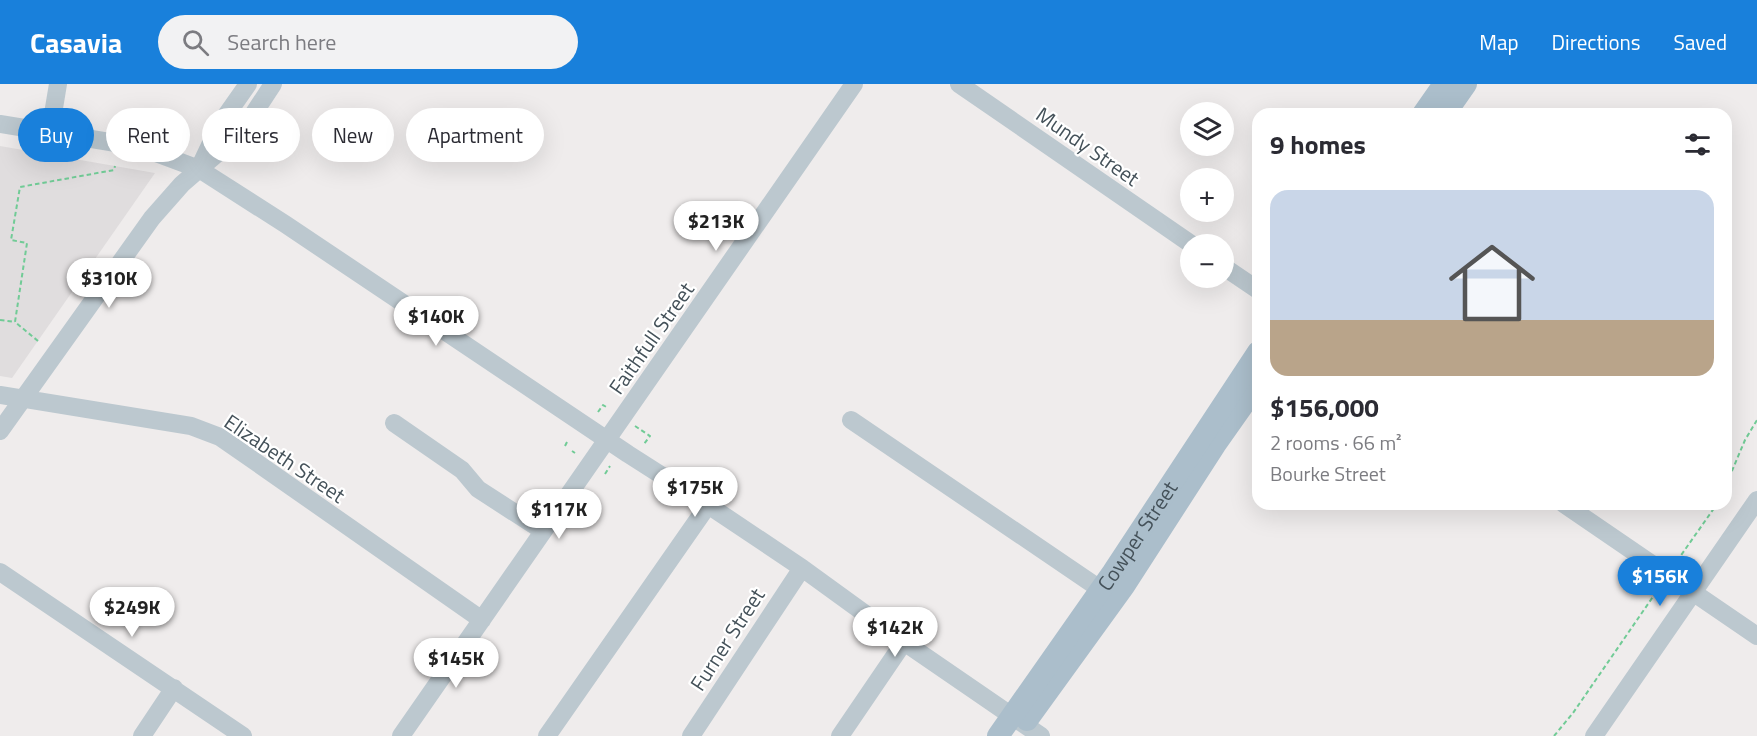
<!DOCTYPE html>
<meta charset="utf-8">
<style>
body{margin:0;font-family:"Titillium Web",sans-serif;background:#f2f2f3;color:#2b2b33;height:100vh;display:flex;flex-direction:column;font-size:22px;white-space:nowrap}
*{box-sizing:border-box;margin:0}
p{font-size:20px;color:#7c7c81}
.icon{flex:none;width:33px;height:33px;fill:none;stroke:currentColor;stroke-width:2;stroke-linecap:round;stroke-linejoin:round}
.map{position:relative;flex:1;overflow:hidden}
.side{position:absolute;left:1252px;top:24px;width:480px;height:402px;display:flex;flex-direction:column;background:#fff;border-radius:18px;box-shadow:0 6px 24px #0002}
.side>*{flex:none}
.guide{position:absolute;left:18px;top:24px;width:570px;height:54px;display:flex;gap:12px}
.buttons{position:absolute;left:1180px;top:18px;display:grid;gap:12px}
.buttons a{display:grid;place-items:center;width:54px;height:54px;border-radius:50%;background:#fff;box-shadow:0 6px 24px #0002;font-size:30px}
.price{position:absolute;translate:-50% -51px;padding:0 14px;border-radius:21px;background:#fff;color:#222;font-size:20px;line-height:39px;filter:drop-shadow(0 2px 3px #0008)}
.price::after{content:'';position:absolute;left:50%;top:36px;width:18px;height:14px;margin-left:-9px;background:inherit;clip-path:polygon(0 0,100% 0,50% 100%)}
.price.selected{background:#1980db;color:#fff}
ul{padding:0;list-style:none}
li{display:grid;align-content:center;gap:12px;height:318px;padding:0 18px}
li+li{border-top:2px solid #e1e1e2}
li span{display:grid;place-items:center;height:186px;border-radius:18px;color:#555}
li>.icon{margin-inline-start:auto}
span .icon{width:108px;height:108px;fill:#fffc;stroke-width:1}
li b{font-size:26px}
h2{display:flex;justify-content:space-between;align-items:center;height:72px;padding:0 18px;font-size:26px}
.tag{padding:0 21px;border-radius:27px;background:#fff;box-shadow:0 6px 24px #0002;font-size:21px;line-height:54px}
.tag.selected{background:#1980db;color:#fff}
header{display:flex;align-items:center;gap:36px;box-sizing:border-box;height:84px;padding:0 30px;background:#1980db;color:#fff}
header strong{font-size:28px}
nav{display:flex;gap:33px;margin-inline-start:auto;font-size:21px}
.search{width:420px;height:54px;background:#f2f2f3;display:flex;align-items:center;gap:15px;box-sizing:border-box;padding:0 21px;border-radius:33px;color:#7c7c81;font-size:22px}
.map>svg:first-child{display:block}
.education{fill:#e0ddde}
.lines{fill:none;stroke-linecap:round;stroke-linejoin:round}
.path{stroke:#71cb96;stroke-width:2;stroke-dasharray:4.5 3;stroke-linecap:butt}
.minor{stroke:#bcc8cf;stroke-width:18}
.major{stroke:#abbecb;stroke-width:22}
.labels{text-anchor:middle;dominant-baseline:central;stroke-width:4.5;stroke-linejoin:round;paint-order:stroke}
.street-label{font-size:21px;fill:#445159;stroke:#fff}
</style>
<header>
<strong>Casavia</strong>
<div class="search"><svg class="icon" aria-label="search" viewBox="0 0 24 24"><circle cx="10" cy="10" r="6"/><path d="M15 15l6 6"/></svg>Search here</div>
<nav><a>Map</a><a>Directions</a><a>Saved</a></nav>
</header>
<div class="map">
<svg width="1757" height="652" viewBox="0 0 1757 652">
<rect width="100%" height="100%" fill="#efecec"/>
<path class="education" d="M 0,62 L 155,89 L 12,294 L 0,292 Z"/>
<g class="lines">
<path class="path" d="M 0,236 L 15,238
M 38,257 L 15,238 L 27,159 L 11,156 L 20,103 L 114,86 L 115,82
M 598,328 L 603,321 L 608,324
M 635,342 L 650,352 L 644,360
M 565,362 L 567,358
M 572,367 L 575,369
M 605,390 L 610,382
M 1726,401 L 1745,356 L 1757,336
M 1677,477 L 1717,420
M 1554,652 L 1573,629 L 1659,504"/>
<path class="minor" d="M 959,0 L 1191,160
M 0,40 L 140,63 L 199,85 L 285,140 L 628,370 L 708,421 L 802,484 L 904,558 L 1041,652
M 50,48 L 58,0
M 202,78 L 220,40 L 248,0
M 1224,183 L 1258,206
M 0,311 L 191,342 L 220,353 L 482,536
M 851,336 L 1100,505
M 394,339 L 462,386 L 478,405 L 543,447
M 0,347 L 152,134 L 182,100 L 241,49 L 273,0
M 1564,420 L 1757,552
M 0,488 L 243,652
M 142,652 L 174,604
M 401,652 L 854,0
M 547,652 L 708,421
M 691,652 L 802,484
M 840,652 L 904,558
M 1594,652 L 1757,416"/>
<g class="major">
<path d="M 1423,30 L 1444,0"/>
<path d="M 1445,30 L 1466,0"/>
<path d="M 1027,636 L 1124,502 L 1215,361 L 1258,300"/>
<path id="s1" d="M 998,652 L 1113,488 L 1258,268"/>
</g>
</g>
<g class="labels">
<g class="street-label">
<text transform="translate(1088 62) rotate(35)">Mundy Street</text>
<text transform="translate(651 254) rotate(-55)">Faithfull Street</text>
<text transform="translate(285 374) rotate(34)">Elizabeth Street</text>
<text stroke="none"><textPath href="#s1" startOffset="244">Cowper Street</textPath></text>
<text transform="translate(727 555) rotate(-57)">Furner Street</text>
</g>
</g>
</svg>
<div class="buttons">
<a><svg class="icon" aria-label="layers" viewBox="0 0 24 24"><path d="M12 4l9 5-9 5-9-5zM3 14l9 5 9-5"/></svg></a>
<a>+</a>
<a>−</a>
</div>
<b class="price" style="left:716px;top:168px">$213K</b>
<b class="price" style="left:109px;top:225px">$310K</b>
<b class="price" style="left:436px;top:263px">$140K</b>
<b class="price" style="left:695px;top:434px">$175K</b>
<b class="price" style="left:559px;top:456px">$117K</b>
<b class="price selected" style="left:1660px;top:523px">$156K</b>
<b class="price" style="left:132px;top:554px">$249K</b>
<b class="price" style="left:895px;top:574px">$142K</b>
<b class="price" style="left:456px;top:605px">$145K</b>
<div class="guide">
<a class="tag selected">Buy</a>
<a class="tag">Rent</a>
<a class="tag">Filters</a>
<a class="tag">New</a>
<a class="tag">Apartment</a>
</div>
<section class="side">
<h2>9 homes<svg class="icon" aria-label="filters" viewBox="0 0 24 24"><path d="M4 7h16M4 17h16"/><circle cx="9" cy="7" r="2"/><circle cx="15" cy="17" r="2"/></svg></h2>
<ul>
<li><span style="background:linear-gradient(#c9d6e8 70%,#b9a48a 0)"><svg class="icon" aria-label="home" viewBox="0 0 24 24"><path d="M3 11l9-7 9 7M6 9v11h12V9"/></svg></span><div><b>$156,000</b><p>2 rooms · 66 m²</p><p>Bourke Street</p></div></li>
</ul>
</section>
</div>
